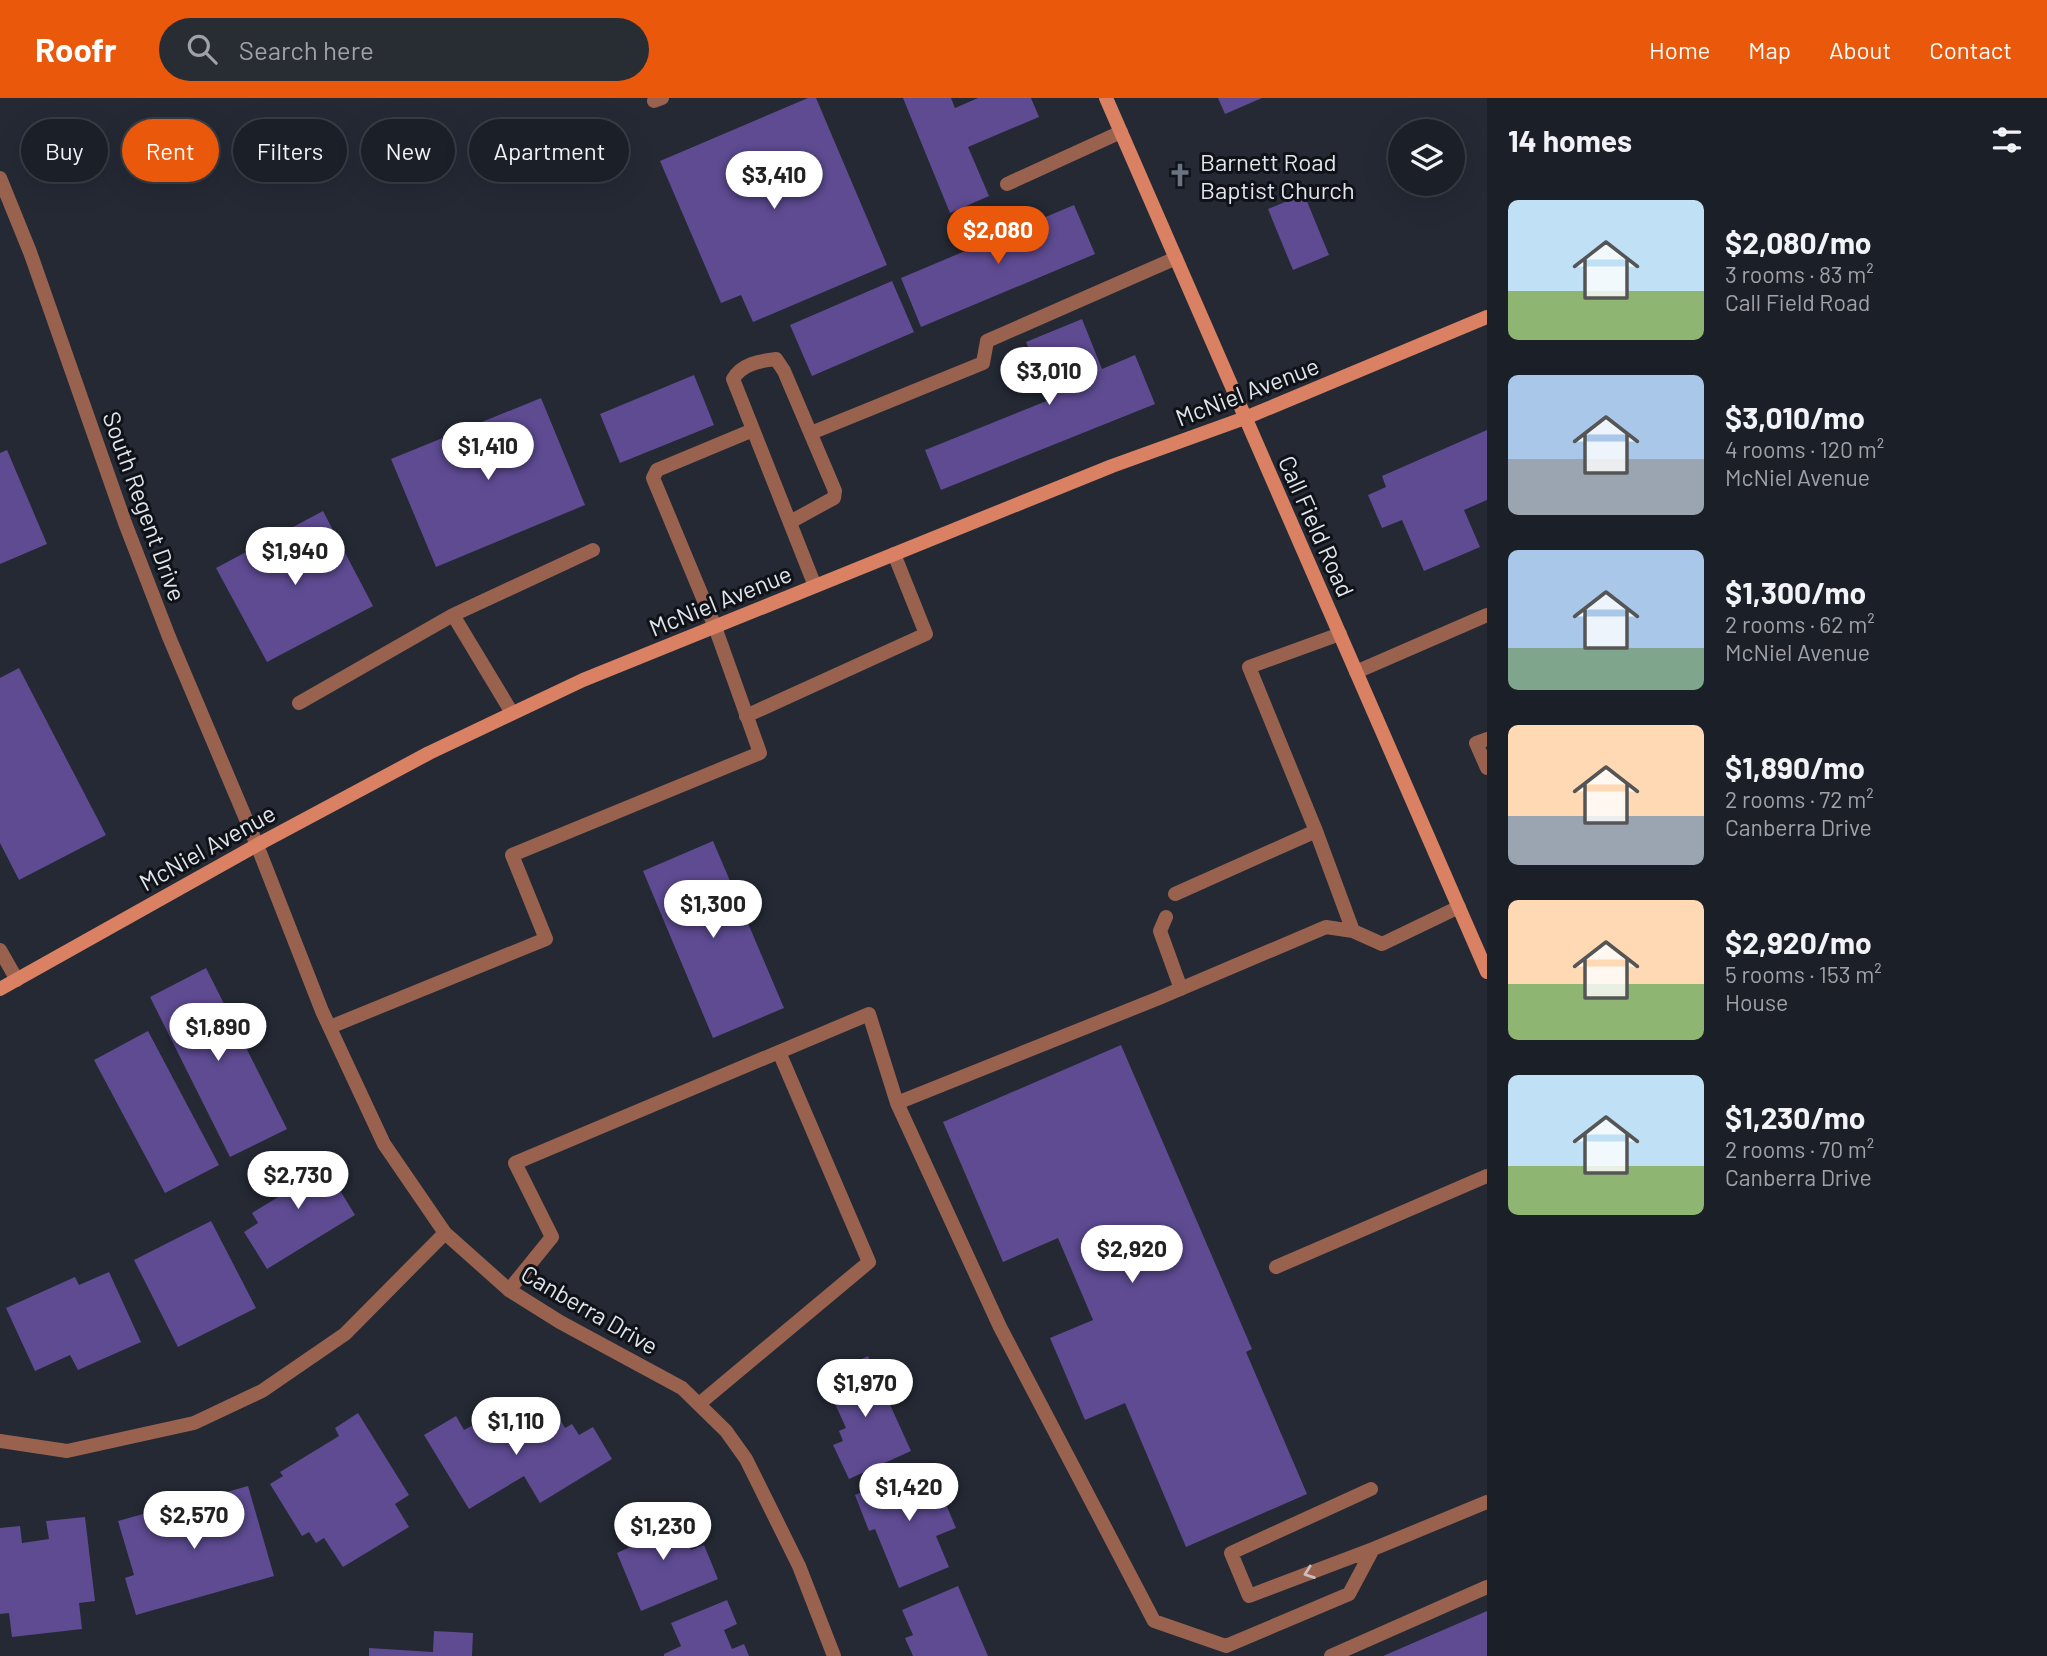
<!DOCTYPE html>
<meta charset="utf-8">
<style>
body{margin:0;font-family:Barlow,sans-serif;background:#282c33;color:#f1f3f6;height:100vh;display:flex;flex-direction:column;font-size:26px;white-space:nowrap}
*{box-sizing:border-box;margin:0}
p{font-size:23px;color:#a0a2a7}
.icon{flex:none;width:38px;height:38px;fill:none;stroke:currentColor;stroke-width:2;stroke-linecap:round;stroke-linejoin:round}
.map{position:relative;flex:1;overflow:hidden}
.side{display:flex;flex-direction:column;background:#1b1f27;width:560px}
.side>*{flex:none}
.guide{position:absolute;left:21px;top:21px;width:665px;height:63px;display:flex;gap:14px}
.tools{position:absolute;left:1388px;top:21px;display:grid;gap:14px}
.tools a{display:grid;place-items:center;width:77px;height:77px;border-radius:50%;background:#1b1f27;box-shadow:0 7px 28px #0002,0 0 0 2px #393d44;font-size:35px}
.price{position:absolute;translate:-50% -60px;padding:0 16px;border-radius:24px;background:#fff;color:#222;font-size:23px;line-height:46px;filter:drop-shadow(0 2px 4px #0008)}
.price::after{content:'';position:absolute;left:50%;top:42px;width:21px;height:16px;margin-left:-10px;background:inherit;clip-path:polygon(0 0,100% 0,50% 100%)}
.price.on{background:#ea580c;color:#fff}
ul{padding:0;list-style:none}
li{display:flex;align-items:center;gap:21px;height:175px;padding:0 21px}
li span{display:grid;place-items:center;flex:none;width:196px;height:140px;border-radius:10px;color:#555}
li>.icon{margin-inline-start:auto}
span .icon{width:84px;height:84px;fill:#fffc;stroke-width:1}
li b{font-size:30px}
h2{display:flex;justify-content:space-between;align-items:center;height:84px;padding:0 21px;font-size:30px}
.pill{padding:0 24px;border-radius:32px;background:#1b1f27;box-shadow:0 7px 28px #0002,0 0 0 2px #393d44;font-size:24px;line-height:63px}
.pill.on{background:#ea580c;color:#fff}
header{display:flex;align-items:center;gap:42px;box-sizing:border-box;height:98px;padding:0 35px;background:#ea580c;color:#fff}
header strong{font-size:33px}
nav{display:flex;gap:38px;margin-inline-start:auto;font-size:24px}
.search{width:490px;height:63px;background:#282c33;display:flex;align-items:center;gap:18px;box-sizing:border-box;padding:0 24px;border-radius:38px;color:#a0a2a7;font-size:26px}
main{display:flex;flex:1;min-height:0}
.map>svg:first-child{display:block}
.building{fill:#5e4b92}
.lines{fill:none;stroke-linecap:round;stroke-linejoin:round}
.lane{stroke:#99624f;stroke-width:14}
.street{stroke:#99624f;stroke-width:14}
.secondary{stroke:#d98162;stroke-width:14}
.oneway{stroke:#cbbebd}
.labels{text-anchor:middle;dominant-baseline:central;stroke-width:6;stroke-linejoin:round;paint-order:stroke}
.poi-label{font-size:24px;fill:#e1e5ec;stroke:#0f1217;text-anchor:start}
.street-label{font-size:24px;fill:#e1e5ec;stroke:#0f1217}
</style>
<header>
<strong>Roofr</strong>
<div class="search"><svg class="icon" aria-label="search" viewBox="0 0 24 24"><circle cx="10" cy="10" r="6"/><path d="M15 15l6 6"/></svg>Search here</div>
<nav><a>Home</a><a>Map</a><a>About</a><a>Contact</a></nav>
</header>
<main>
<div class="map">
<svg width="1487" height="1558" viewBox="0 0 1487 1558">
<rect width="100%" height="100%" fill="#242934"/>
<path class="building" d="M 808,0 L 816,0 L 887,167 L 753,224 L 741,197 L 721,205 L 660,63 Z
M 903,0 L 951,0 L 955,10 L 978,0 L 1031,0 L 1039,19 L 968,49 L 989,98 L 950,115 Z
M 1218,0 L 1262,0 L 1225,16 Z
M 1304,96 L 1329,157 L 1293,172 L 1268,111 Z
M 1074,107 L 1095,156 L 921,229 L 901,180 Z
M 892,183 L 914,234 L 812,278 L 790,227 Z
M 1082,221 L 1102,271 L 1135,257 L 1155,306 L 941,392 L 925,352 L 1049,302 L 1026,244 Z
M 694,277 L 714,327 L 620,365 L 600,316 Z
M 541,300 L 585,407 L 436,469 L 391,361 Z
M 1487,332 L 1487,402 L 1464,412 L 1480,449 L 1424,473 L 1402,422 L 1382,430 L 1368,397 L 1386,389 L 1382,378 Z
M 7,352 L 47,446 L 0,466 L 0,355 Z
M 323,413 L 373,508 L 267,564 L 216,470 Z
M 19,570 L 106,737 L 19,782 L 0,745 L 0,580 Z
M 713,743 L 784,910 L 713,940 L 643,773 Z
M 206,870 L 287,1031 L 230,1059 L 150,899 Z
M 148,933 L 219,1067 L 165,1095 L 94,962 Z
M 1121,947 L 1252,1251 L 1246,1254 L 1307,1396 L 1186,1449 L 1125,1305 L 1085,1322 L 1050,1240 L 1093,1222 L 1058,1140 L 1003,1164 L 943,1024 Z
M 316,1053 L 355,1117 L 267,1171 L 244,1134 L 258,1125 L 252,1115 L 283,1096 L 273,1079 Z
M 211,1123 L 256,1210 L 178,1249 L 134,1162 Z
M 109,1174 L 141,1244 L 78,1272 L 70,1257 L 35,1273 L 6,1210 L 75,1179 L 79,1187 Z
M 868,1258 L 911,1353 L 849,1381 L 833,1347 L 843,1343 L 839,1333 L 846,1330 L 823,1279 Z
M 555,1313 L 565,1330 L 572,1326 L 579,1337 L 593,1329 L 612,1361 L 540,1405 L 524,1378 L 469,1411 L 424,1337 L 456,1318 L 464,1332 L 475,1326 L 477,1331 L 496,1320 L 509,1342 Z
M 358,1315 L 409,1397 L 395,1406 L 409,1429 L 343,1469 L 324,1440 L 316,1445 L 309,1434 L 302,1438 L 270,1386 L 283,1378 L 280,1374 L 339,1338 L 335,1330 Z
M 929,1366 L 956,1430 L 936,1438 L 949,1469 L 899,1490 L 875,1431 L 869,1433 L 855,1397 Z
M 248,1388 L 274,1478 L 136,1517 L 125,1480 L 134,1477 L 118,1423 L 179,1406 L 183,1422 L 193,1419 L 188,1405 Z
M 674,1412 L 691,1452 L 704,1447 L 718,1481 L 641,1513 L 617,1455 L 630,1449 L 624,1433 Z
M 85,1419 L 95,1503 L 79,1505 L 82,1531 L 12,1539 L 9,1515 L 0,1516 L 0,1430 L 20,1428 L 22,1445 L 49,1441 L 46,1423 Z
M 958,1488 L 988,1558 L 913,1558 L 905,1540 L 913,1537 L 902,1512 Z
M 727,1502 L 737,1526 L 724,1532 L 732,1551 L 744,1546 L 749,1558 L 664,1558 L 664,1556 L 681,1548 L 671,1525 Z
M 1487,1513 L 1487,1558 L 1383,1558 Z
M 434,1533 L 473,1535 L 472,1558 L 369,1558 L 369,1550 L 433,1554 Z"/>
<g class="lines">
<path class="lane" d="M 654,3 L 662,0
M 1007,86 L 1121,34
M 811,335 L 983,265 L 987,243 L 1176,160
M 790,424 L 834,400 L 835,393 L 784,273 L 776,261 C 759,263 742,266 733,281 L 815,488
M 453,517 L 593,452
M 1340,536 L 1249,569 L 1316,733 L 1353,833
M 1356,574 L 1487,517
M 299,605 L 453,517 L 512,615
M 746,618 L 926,536 L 894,456
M 1487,641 L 1476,645 L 1487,670
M 1175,796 L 1316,733
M 1166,819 L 1160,833 L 1181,891
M 0,852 L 17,882
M 330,929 L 546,841 L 512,757 L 760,655 L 715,529 L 653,380 L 657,372 L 753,332
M 897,1005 L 1000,1229 L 1154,1523 L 1226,1548 L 1349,1496 L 1373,1451
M 1276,1169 L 1487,1078
M 509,1192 L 552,1139 L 515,1065 L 869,916 L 897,1005 L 1159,900 L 1326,829 L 1353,833 L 1382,846 L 1459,809
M 699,1306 L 869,1164 L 779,954
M 1371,1391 L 1231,1455 L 1249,1498 L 1373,1451 L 1487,1404
M 1331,1558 L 1487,1489"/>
<path class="street" d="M 0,80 L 30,154 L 125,425 L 169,539 L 257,747 L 322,913 L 384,1046 L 445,1135 L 509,1192 L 560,1224 L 682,1290 L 726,1333 L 746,1361 L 799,1468 L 834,1558
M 0,1343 L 67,1353 L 194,1325 L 262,1293 L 345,1236 L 445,1135"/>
<path class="secondary" d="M 1106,0 L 1487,874
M 0,891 L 257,747 L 429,655 L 583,582 L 1112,368 L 1245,320 L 1487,219"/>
</g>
<defs><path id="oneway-chevron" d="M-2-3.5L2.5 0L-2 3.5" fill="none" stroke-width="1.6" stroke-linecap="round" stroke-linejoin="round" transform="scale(1.75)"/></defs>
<use class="oneway" href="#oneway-chevron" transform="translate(1309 1475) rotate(160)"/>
<defs>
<g id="church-bare" transform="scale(1.89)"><path d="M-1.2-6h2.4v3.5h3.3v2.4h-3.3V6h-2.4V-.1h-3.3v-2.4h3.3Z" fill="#6b7280" stroke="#0f1217" stroke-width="2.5" paint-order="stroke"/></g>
</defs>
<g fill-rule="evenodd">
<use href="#church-bare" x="1180" y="77"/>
</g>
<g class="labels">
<g class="poi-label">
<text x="1200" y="63">Barnett Road<tspan x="1200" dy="28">Baptist Church</tspan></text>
</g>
<g class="street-label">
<text transform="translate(1247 293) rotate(-21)">McNiel Avenue</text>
<text transform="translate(145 408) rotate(70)">South Regent Drive</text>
<text transform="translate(1317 428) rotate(66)">Call Field Road</text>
<text transform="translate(720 502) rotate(-22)">McNiel Avenue</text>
<text transform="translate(207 749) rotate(-29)">McNiel Avenue</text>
<text transform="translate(590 1211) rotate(30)">Canberra Drive</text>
</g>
</g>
</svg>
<div class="tools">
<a><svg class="icon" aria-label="layers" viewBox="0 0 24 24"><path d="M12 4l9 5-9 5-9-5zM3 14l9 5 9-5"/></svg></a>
</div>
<b class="price" style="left:774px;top:113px">$3,410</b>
<b class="price on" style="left:998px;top:168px">$2,080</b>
<b class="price" style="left:1049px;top:309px">$3,010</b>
<b class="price" style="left:488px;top:384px">$1,410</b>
<b class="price" style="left:295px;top:489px">$1,940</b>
<b class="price" style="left:713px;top:842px">$1,300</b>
<b class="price" style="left:218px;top:965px">$1,890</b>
<b class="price" style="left:298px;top:1113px">$2,730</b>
<b class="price" style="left:1132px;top:1187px">$2,920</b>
<b class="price" style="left:865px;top:1321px">$1,970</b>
<b class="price" style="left:516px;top:1359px">$1,110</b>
<b class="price" style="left:909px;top:1425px">$1,420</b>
<b class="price" style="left:194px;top:1453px">$2,570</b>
<b class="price" style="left:663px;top:1464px">$1,230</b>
<div class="guide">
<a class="pill">Buy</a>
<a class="pill on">Rent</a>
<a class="pill">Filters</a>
<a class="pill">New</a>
<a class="pill">Apartment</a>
</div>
</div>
<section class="side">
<h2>14 homes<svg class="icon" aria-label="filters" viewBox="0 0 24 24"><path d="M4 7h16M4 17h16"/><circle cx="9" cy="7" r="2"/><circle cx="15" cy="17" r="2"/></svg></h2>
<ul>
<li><span style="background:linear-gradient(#bfe0f5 65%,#8fb573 0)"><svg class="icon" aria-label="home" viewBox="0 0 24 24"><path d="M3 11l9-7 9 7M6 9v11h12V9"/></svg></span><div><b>$2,080/mo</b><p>3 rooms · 83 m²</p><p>Call Field Road</p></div></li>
<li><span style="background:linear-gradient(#a9c7e8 60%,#9aa5b1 0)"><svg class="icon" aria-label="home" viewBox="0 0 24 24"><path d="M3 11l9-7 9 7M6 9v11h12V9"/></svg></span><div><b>$3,010/mo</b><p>4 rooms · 120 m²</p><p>McNiel Avenue</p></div></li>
<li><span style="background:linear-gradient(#a9c7e8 70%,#7fa58c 0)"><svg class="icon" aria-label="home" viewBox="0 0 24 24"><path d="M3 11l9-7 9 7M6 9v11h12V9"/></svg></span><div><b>$1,300/mo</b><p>2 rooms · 62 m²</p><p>McNiel Avenue</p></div></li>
<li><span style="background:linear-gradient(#ffd9b3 65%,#9aa5b1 0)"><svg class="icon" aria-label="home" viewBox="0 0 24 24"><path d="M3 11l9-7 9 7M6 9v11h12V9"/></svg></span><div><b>$1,890/mo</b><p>2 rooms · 72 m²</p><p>Canberra Drive</p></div></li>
<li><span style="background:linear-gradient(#ffd9b3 60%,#8fb573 0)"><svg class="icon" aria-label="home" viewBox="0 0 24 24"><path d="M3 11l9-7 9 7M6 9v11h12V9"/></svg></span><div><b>$2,920/mo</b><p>5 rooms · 153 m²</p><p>House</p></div></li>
<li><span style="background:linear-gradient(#bfe0f5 65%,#8fb573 0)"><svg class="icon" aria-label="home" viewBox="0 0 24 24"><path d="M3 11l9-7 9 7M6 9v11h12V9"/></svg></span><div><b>$1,230/mo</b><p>2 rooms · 70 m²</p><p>Canberra Drive</p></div></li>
</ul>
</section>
</main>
